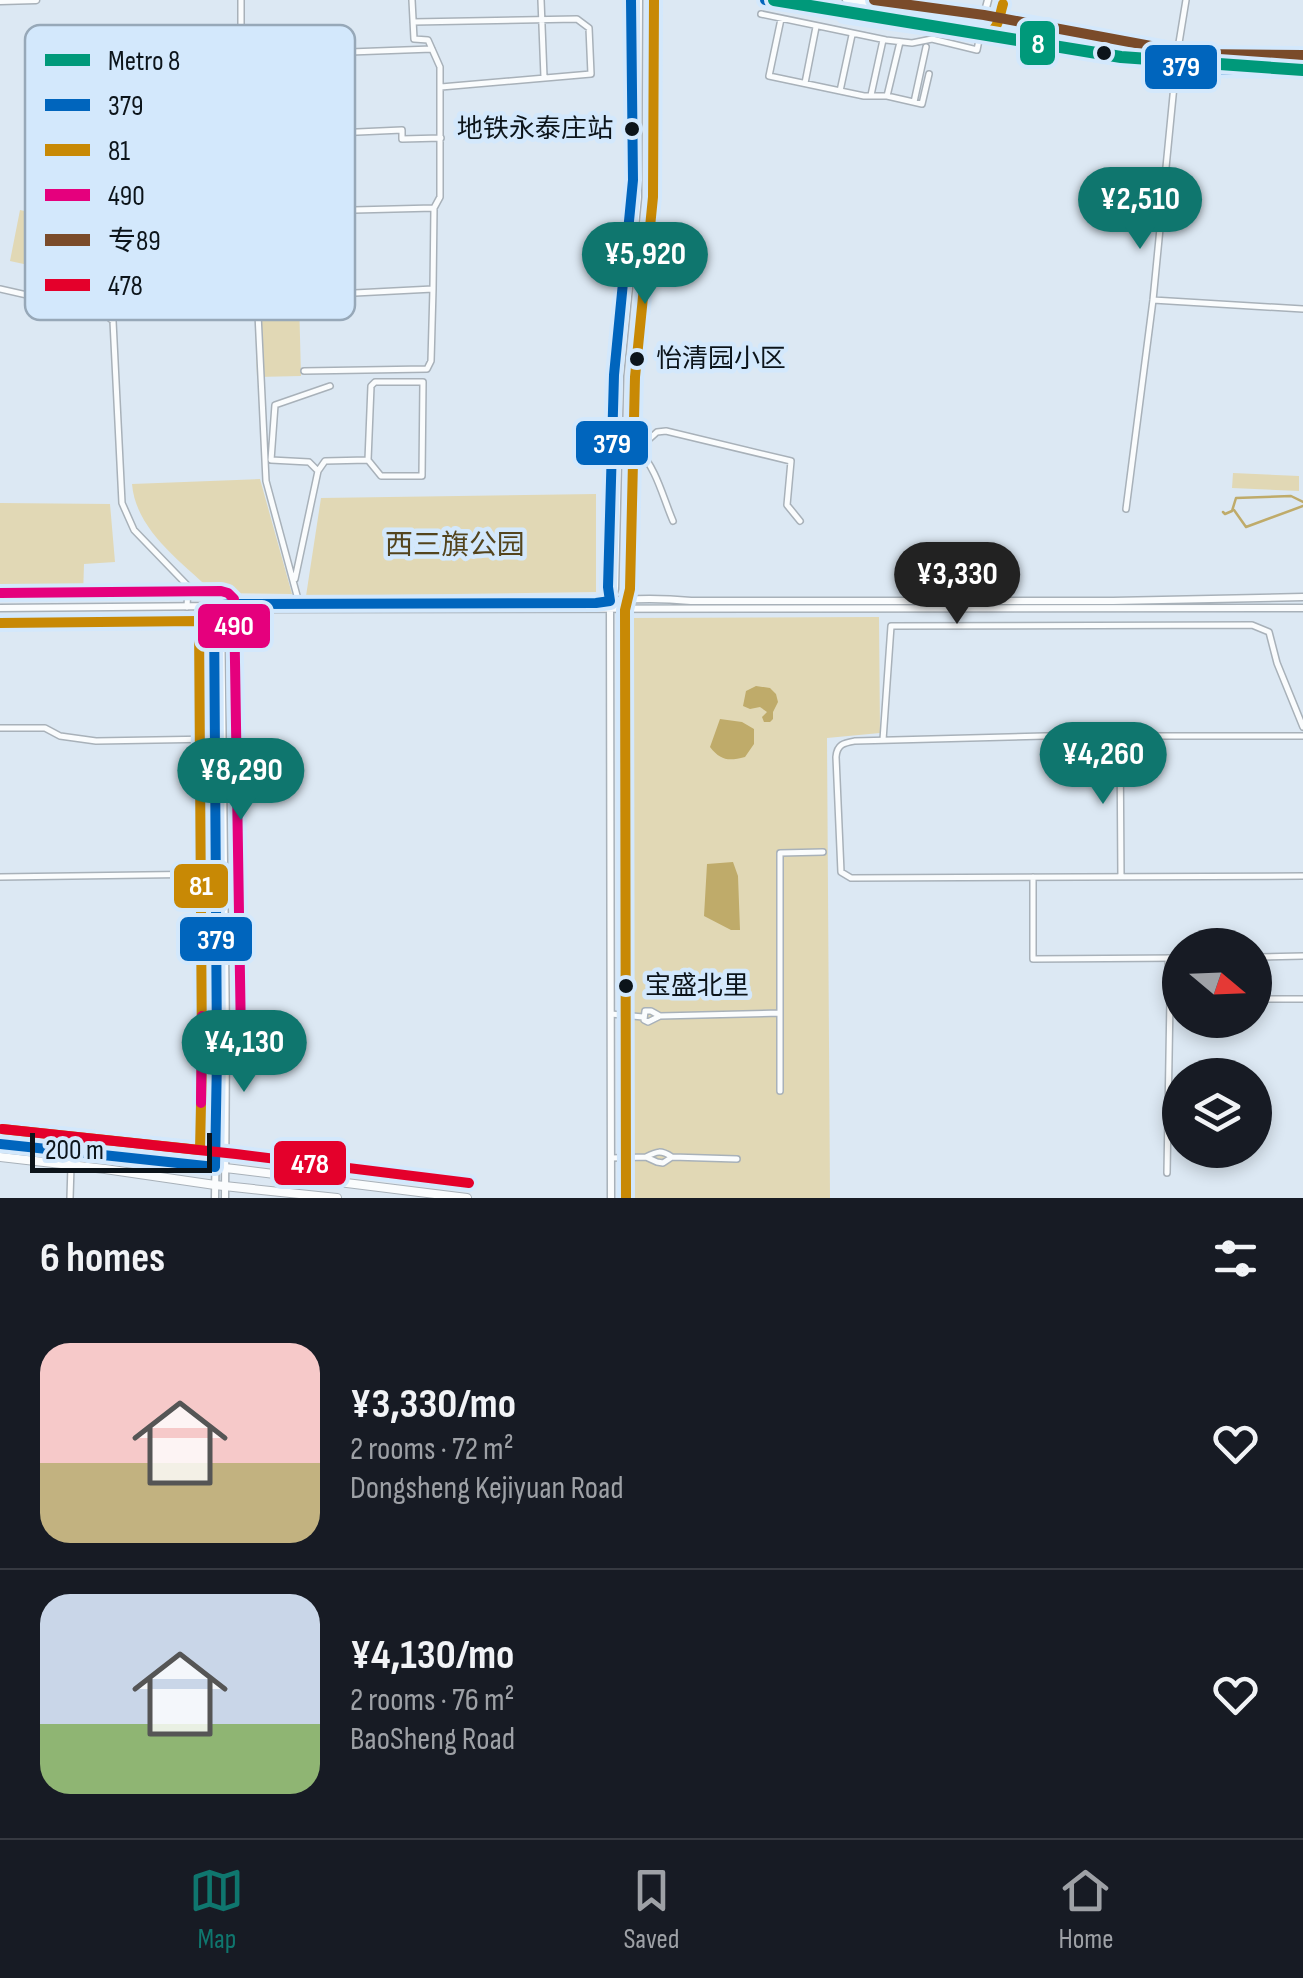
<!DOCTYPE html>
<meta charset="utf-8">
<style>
body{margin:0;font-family:"Sofia Sans Condensed","Noto Sans SC",sans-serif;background:#20242c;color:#f1f3f6;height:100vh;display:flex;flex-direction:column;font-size:38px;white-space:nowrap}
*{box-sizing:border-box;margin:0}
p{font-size:32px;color:#9ea1a6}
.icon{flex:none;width:55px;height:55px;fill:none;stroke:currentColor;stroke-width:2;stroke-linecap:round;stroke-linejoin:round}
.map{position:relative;height:1198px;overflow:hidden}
.panel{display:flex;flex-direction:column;background:#171b24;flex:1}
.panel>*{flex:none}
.needle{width:65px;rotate:109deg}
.fabs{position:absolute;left:1162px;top:928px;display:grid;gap:20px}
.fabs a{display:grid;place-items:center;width:110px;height:110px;border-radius:50%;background:#171b24;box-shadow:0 5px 15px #0003;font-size:50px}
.scale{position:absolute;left:30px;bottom:25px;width:182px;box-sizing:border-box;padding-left:10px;border:5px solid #0c141a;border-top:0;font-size:28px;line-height:35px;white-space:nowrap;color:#0c141a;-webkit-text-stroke:8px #d3e8fc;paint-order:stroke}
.price{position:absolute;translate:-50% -85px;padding:0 22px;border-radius:35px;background:#0f766e;color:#fff;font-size:32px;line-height:65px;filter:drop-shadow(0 2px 5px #0008)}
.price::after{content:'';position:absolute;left:50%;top:60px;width:30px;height:22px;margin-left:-15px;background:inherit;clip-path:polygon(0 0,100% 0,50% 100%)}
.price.selected{background:#222;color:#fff}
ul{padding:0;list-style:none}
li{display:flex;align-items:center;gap:30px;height:250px;padding:0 40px}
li+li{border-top:2px solid #363941}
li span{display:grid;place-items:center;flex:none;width:280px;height:200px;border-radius:30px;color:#555}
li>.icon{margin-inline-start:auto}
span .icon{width:120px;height:120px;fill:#fffc;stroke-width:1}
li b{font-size:42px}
h2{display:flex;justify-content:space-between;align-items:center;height:120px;padding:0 40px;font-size:42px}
.menu{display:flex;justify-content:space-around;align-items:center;height:140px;border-top:2px solid #363941;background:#171b24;font-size:28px;color:#9ea1a6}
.menu a{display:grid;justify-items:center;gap:5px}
.menu .selected{color:#0f766e}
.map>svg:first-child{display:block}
.green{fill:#e1d8b5}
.water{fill:#bfab6a}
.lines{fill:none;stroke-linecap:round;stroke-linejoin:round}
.stream{stroke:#bfab6a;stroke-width:2.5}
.minor-casing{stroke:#a8b1b9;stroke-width:8}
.tertiary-casing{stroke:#a8b1b9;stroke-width:9}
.secondary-casing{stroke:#a8b1b9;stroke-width:9}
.primary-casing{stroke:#a8b1b9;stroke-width:10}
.minor{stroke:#fafcfd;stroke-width:5}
.tertiary{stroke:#fafcfd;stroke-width:6}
.secondary{stroke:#fafcfd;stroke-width:6}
.primary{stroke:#fafcfd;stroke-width:8}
.bus-1-casing{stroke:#d3e8fc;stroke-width:18}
.bus-2-casing{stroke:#d3e8fc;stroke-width:18}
.bus-3-casing{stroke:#d3e8fc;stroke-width:18}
.bus-4-casing{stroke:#d3e8fc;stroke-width:18}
.bus-5-casing{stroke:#d3e8fc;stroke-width:18}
.bus-1{stroke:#0065bd;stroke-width:10}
.bus-2{stroke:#c88905;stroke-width:10}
.bus-3{stroke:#e5007d;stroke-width:10}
.bus-4{stroke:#7a4b2a;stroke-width:10}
.bus-5{stroke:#e4002b;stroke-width:10}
.metro-1-casing{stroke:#d3e8fc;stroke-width:20}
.metro-1{stroke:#00997a;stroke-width:12}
.bus-dot{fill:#0c141a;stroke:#d3e8fc;stroke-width:4}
.labels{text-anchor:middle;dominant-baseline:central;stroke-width:9;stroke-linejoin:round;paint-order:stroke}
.bus-label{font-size:26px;fill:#0c141a;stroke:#d3e8fc;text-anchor:start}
.park-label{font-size:28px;fill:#53441d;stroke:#d3e8fc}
.key{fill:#d3e8fc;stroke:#97a8b8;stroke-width:2.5}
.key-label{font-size:28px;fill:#0c141a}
.line-badge{stroke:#d3e8fc;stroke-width:4}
.badge-label{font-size:28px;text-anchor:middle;font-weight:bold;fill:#fff}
</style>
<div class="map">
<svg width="1303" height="1198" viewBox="0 0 1303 1198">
<rect width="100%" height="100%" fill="#dce8f3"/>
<path class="green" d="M 20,210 L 85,224 L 74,275 L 10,261 Z
M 305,214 L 307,298 L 299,299 L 301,376 L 257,377 L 252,217 Z
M 1233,473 L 1299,476 L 1299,491 L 1232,488 Z
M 260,479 L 292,594 L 214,593 C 182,562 136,531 132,484 Z
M 596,494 L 596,592 L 306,596 L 321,498 Z
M 0,503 L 110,504 L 115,562 L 84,564 L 83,596 L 0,596 Z
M 934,563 L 972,563 L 972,583 L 934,583 Z
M 879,617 L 880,733 L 827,738 L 830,1198 L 633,1198 L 632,618 Z"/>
<path class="water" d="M 756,686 L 770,688 L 776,694 L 778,702 L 773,712 L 773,719 L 770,722 L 764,722 L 762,717 L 767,712 L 760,707 L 750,709 L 743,706 L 746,691 Z
M 720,719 L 742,722 L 754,729 L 754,744 L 745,757 C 729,761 721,761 710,747 Z
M 733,862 L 738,876 L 740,930 L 731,930 L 704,916 L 707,864 Z"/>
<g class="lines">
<path class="stream" d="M 1234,510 L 1246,527 L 1303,506
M 1223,512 L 1225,514 L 1232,511 L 1236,498 L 1291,496 L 1303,502"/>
<g class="minor-casing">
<path id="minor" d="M 541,0 L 544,77
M 761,14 L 886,40 L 912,43 L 932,39 L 977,50 L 981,30
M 781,19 L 769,76 L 864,96 L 887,96 L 900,42
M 413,22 L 577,19 L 589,28 L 591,74 L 441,87
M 241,56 L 432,49
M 805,83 L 816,27
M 840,91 L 852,35
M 871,95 L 883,40
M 887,96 L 922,104 L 929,74
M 914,102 L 926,47
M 291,135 L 402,130 L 402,139 L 441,138
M 237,213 L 230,85 L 241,56 L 241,0
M 251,214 L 257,298
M 0,289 L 102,312 L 113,321 L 122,503 L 134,530 L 188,586 L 187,607
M 1153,300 L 1303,309
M 154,307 L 153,228 L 156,223 L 219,222 L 228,215 L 237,213 L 434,208 L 440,197 L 440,67 L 428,40 L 414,39 L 412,0
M 134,308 L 184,305 L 195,315 L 258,312 L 257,298 L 433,289 L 434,208
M 258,314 L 266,481 L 299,603
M 304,371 L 427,369 L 431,361 L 433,289
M 318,471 L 325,461 L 368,460 L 371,386 L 375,382 L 423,382 L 422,476 L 381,476 L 368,460
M 1126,509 L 1153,300 L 1177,55 L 1186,0
M 673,521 C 662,495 657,470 638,449 L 657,432 L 666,431 L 791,461 L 787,505 L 800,521
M 295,579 L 318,471 L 309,462 L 271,460 L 275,405 L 330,386
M 0,728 L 45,728 L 60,736 L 96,741 L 215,739
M 1303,736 L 1045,736 L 855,741 C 844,743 837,744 836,757 L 841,872 L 851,878 L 1303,876
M 1120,737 L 1121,877
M 883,740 L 891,626 L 1252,625 L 1269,632 L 1277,663 L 1303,727
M 0,877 L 216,874
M 1033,877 L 1033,959 L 1180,958
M 1255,957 L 1303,956
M 1255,999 L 1303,999
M 645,1011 L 651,1011 L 660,1016 L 648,1022 L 644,1020 Z
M 780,1013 L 780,853 L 823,852
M 611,1014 L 643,1017
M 660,1016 L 780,1013 L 780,1091
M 672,1157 L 737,1159
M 611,1158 L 646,1157 L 657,1162 L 663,1163 L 672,1157 C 661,1150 657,1151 646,1157
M 1167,1173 L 1170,999 L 1168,958
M 70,1198 L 71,1166"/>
</g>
<g class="tertiary-casing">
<path id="tertiary" d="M 611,602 L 615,589 L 620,376 L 638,197 L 639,0
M 214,606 L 217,1057 L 215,1198
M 221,606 L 226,1036 L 225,1198
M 225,607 L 232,609 L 1303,608
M 0,608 L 221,606 L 232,604 L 596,603 C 628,598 659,598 691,601 L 1113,601 L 1303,597
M 611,1198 L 610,601 L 608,587 L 614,375 L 633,180 L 631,0"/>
</g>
<g class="secondary-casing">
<path id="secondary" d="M 765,0 L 981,30 L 1193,69 L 1303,70
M 846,0 L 1001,23 L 1213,61 L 1303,62
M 0,1 L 36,0
M 982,23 L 988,0"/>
</g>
<g class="primary-casing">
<path id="primary" d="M 0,1144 L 234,1169 L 467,1198
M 0,1157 L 105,1169 L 215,1185 L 337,1198"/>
</g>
<use href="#minor" class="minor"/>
<use href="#tertiary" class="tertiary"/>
<use href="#secondary" class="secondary"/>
<use href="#primary" class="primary"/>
<g class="bus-1-casing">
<path id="bus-1" d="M 765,0 L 981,30 L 1193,69 L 1303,70
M 0,1144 L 215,1167 L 217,1057 L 214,606 L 232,604 L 596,603 L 610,601 L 608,587 L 614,375 L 633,180 L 631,0"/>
</g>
<g class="bus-2-casing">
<path id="bus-2" d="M 844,15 L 984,35 C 999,31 999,17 1003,4
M 0,623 L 199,621 L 202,1057 L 200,1150 L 2,1129
M 626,1198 L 625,610 L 630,589 L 635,377 L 653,197 L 654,0"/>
</g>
<g class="bus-3-casing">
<path id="bus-3" d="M 0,593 L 221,591 L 228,593 L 234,599 L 241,1039
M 201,1103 L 202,1016"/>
</g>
<g class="bus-4-casing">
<path id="bus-4" d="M 874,0 L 984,15 L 1194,54 L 1303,55"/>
</g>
<g class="bus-5-casing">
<path id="bus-5" d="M 2,1129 L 236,1154 L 469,1183"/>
</g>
<use href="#bus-1" class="bus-1"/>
<use href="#bus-2" class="bus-2"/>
<use href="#bus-3" class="bus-3"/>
<use href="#bus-4" class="bus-4"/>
<use href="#bus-5" class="bus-5"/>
<g class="metro-1-casing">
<path id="metro-1" d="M 774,0 L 1121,57 L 1303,70"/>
</g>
<use href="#metro-1" class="metro-1"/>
</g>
<g class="bus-dot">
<circle cx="1104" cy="53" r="9"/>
<circle cx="632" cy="129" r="9"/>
<circle cx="637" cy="359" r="9"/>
<circle cx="626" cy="986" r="9"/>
</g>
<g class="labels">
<g class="bus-label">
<text x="613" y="129" text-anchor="end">地铁永泰庄站</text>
<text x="656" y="359">怡清园小区</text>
<text x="645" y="986">宝盛北里</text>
</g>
<g class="park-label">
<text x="455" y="545">西三旗公园</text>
</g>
</g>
<rect x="25" y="25" width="330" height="295" rx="15" class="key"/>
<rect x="45" y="54" width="45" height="12" fill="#00997a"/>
<rect x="45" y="99" width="45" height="12" fill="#0065bd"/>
<rect x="45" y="144" width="45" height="12" fill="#c88905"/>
<rect x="45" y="189" width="45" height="12" fill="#e5007d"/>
<rect x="45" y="234" width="45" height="12" fill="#7a4b2a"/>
<rect x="45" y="279" width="45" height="12" fill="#e4002b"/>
<g class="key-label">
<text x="108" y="70">Metro 8</text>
<text x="108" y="115">379</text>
<text x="108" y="160">81</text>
<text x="108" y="205">490</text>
<text x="108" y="250">专89</text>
<text x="108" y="295">478</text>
</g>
<g class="line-badge">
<rect x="1018" y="19" width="39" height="48" rx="10" fill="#00997a"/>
<rect x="1143" y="43" width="76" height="48" rx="10" fill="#0065bd"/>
<rect x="574" y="419" width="76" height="48" rx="10" fill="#0065bd"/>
<rect x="196" y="602" width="76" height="48" rx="10" fill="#e5007d"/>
<rect x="172" y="862" width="58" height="48" rx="10" fill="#c88905"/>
<rect x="178" y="915" width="76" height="48" rx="10" fill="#0065bd"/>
<rect x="272" y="1139" width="76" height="48" rx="10" fill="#e4002b"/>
</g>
<g class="badge-label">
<text x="1038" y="53">8</text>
<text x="1181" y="76">379</text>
<text x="612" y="453">379</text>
<text x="234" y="635">490</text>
<text x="201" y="895">81</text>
<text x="216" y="949">379</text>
<text x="310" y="1173">478</text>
</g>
</svg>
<div class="fabs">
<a><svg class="needle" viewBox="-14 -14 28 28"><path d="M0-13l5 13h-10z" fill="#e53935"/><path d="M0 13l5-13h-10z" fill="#9ea1a6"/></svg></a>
<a><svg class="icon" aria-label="layers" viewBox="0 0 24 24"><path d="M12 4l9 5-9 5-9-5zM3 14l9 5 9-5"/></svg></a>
</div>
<div class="scale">200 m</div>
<b class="price" style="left:1140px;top:252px">¥2,510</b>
<b class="price" style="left:645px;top:307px">¥5,920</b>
<b class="price selected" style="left:957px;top:627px">¥3,330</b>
<b class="price" style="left:1103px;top:807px">¥4,260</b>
<b class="price" style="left:241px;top:823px">¥8,290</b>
<b class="price" style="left:244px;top:1095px">¥4,130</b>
</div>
<section class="panel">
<h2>6 homes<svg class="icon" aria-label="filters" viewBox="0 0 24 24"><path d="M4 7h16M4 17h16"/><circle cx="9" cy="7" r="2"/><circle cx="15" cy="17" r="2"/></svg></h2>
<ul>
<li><span style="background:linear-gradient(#f6c9c9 60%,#c2b280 0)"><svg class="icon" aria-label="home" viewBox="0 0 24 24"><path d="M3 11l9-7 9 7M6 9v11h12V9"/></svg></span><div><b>¥3,330/mo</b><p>2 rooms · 72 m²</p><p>Dongsheng Kejiyuan Road</p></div><svg class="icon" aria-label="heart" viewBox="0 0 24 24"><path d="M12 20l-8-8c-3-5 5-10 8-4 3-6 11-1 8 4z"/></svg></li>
<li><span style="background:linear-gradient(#c9d6e8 65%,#8fb573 0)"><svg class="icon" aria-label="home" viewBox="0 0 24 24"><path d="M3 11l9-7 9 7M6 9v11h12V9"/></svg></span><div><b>¥4,130/mo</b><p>2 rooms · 76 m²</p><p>BaoSheng Road</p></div><svg class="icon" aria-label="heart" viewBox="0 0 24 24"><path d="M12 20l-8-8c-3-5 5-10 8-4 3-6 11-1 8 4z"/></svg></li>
</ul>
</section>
<nav class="menu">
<a class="selected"><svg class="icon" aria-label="map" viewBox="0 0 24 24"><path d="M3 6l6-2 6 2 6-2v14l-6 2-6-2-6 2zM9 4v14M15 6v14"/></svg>Map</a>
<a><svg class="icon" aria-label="saved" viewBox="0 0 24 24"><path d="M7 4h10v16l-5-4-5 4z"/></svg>Saved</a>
<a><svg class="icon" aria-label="home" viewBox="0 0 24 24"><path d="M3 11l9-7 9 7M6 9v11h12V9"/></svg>Home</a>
</nav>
